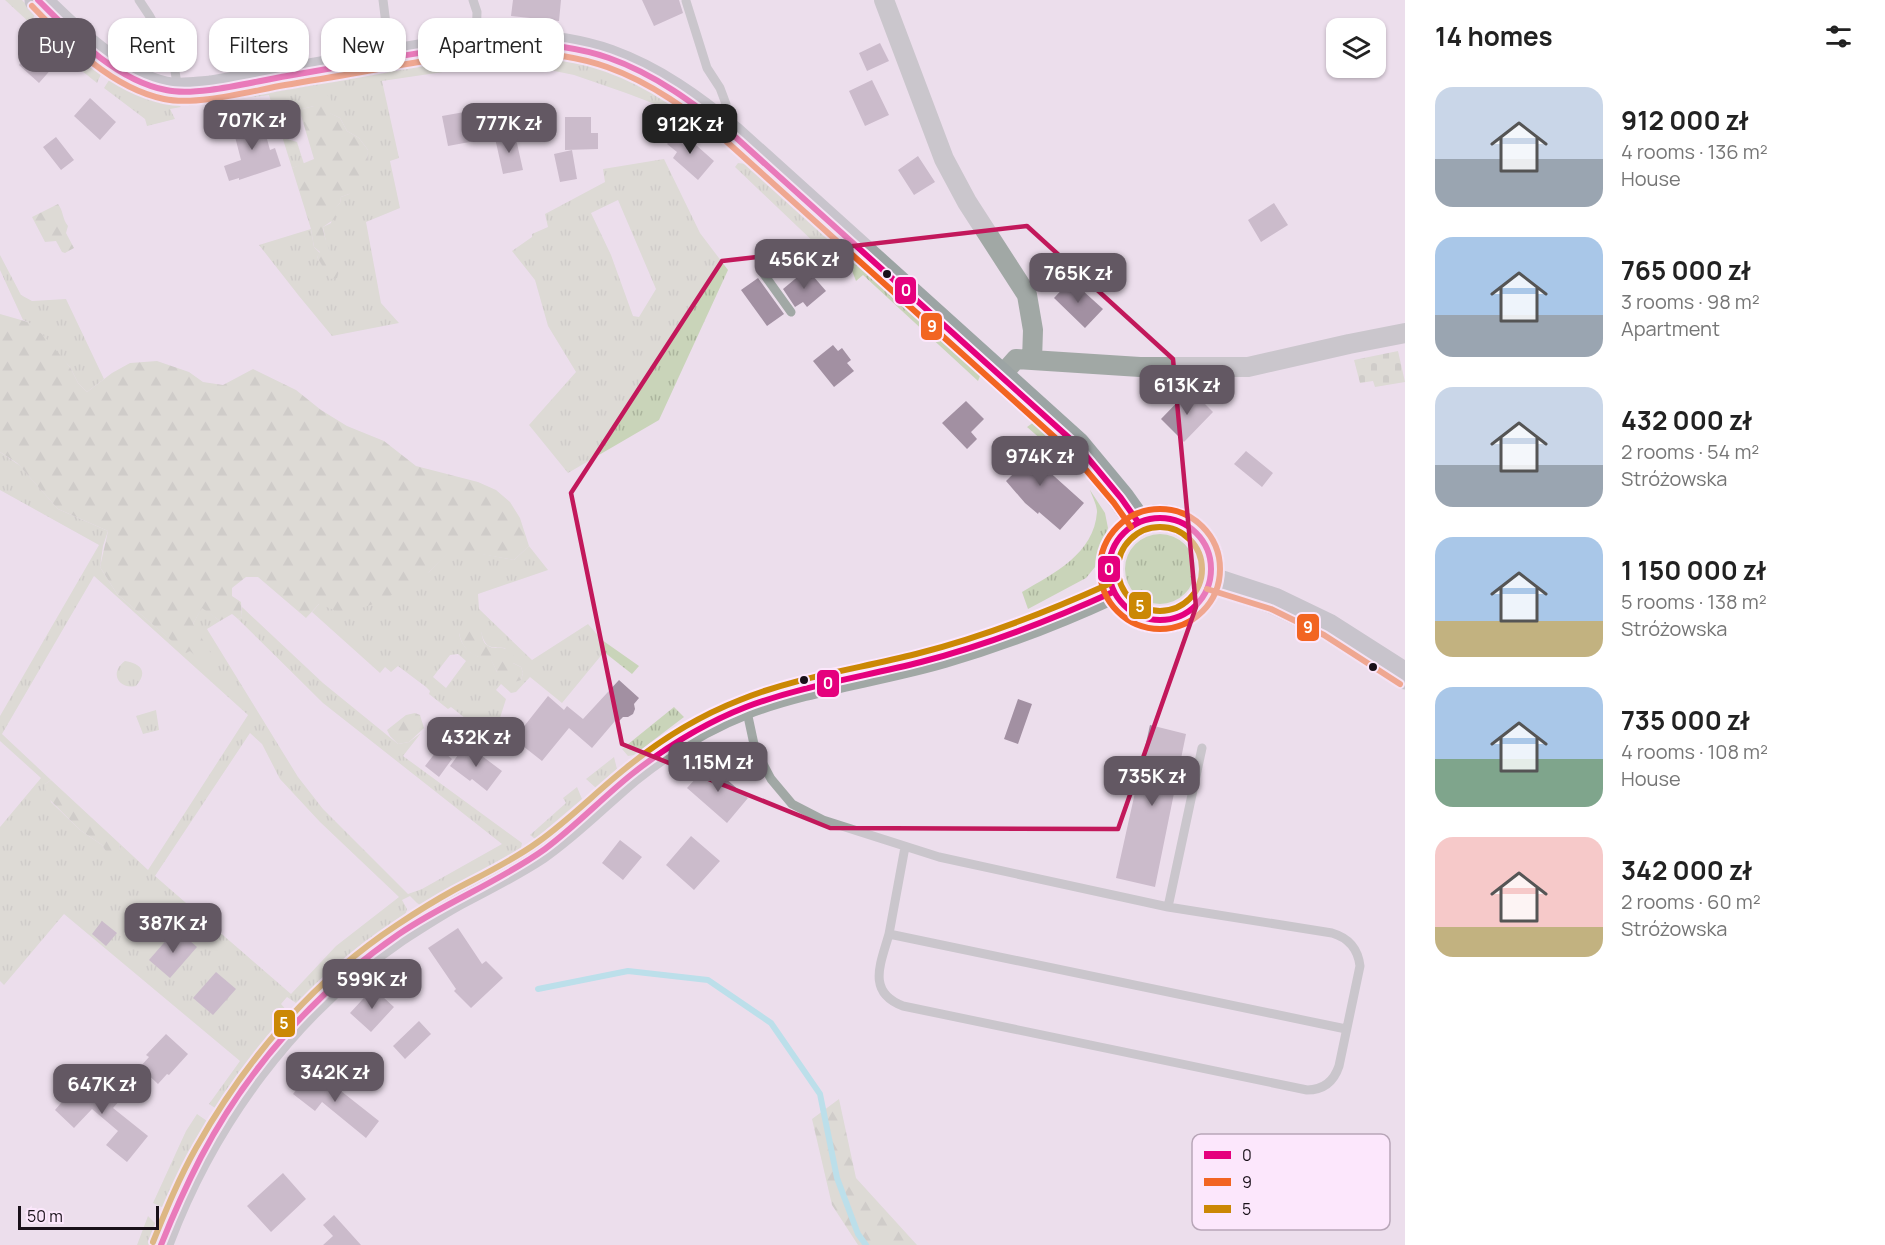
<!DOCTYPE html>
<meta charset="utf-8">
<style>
body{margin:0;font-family:Manrope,sans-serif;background:#f2f2f2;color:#222;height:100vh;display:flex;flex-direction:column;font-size:22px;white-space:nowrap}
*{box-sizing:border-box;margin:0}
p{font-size:20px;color:#767676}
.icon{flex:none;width:33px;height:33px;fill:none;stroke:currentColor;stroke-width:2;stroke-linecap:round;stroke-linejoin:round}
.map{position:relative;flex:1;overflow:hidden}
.side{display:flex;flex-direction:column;background:#fff;width:480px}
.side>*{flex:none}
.hud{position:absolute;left:18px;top:18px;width:570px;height:54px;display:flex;gap:12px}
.fabs{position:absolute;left:1326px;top:18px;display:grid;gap:12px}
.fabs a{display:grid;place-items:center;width:60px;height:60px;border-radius:12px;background:#fff;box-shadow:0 2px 4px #0004;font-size:30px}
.scale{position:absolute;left:18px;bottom:15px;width:141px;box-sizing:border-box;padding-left:6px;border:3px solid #191019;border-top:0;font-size:16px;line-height:21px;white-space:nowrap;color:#191019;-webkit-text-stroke:4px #fce7fc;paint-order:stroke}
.price{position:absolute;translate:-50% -51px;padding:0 14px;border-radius:12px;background:#635863;color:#fff;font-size:20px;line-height:39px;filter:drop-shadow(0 2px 3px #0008)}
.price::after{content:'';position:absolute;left:50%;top:36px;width:18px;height:14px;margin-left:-9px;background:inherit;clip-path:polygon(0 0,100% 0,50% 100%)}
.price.active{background:#222;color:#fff}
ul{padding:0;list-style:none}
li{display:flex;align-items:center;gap:18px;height:150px;padding:0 30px}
li span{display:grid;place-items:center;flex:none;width:168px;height:120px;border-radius:18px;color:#555}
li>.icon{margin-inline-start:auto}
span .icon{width:72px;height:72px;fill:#fffc;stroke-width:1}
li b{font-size:26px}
h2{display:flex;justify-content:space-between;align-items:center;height:72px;padding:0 30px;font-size:26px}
.tag{padding:0 21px;border-radius:18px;background:#fff;box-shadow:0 2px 4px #0004;font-size:21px;line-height:54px}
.tag.active{background:#635863;color:#fff}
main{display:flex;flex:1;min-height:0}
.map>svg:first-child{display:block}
.grass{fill:url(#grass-tufts);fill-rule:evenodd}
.forest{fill:url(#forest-firs)}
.cemetery{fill:url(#cemetery-stones)}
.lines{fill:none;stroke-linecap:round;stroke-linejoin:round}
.stream{stroke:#82dfe6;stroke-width:6}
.building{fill:#a290a2}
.service{stroke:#a1a8a5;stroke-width:9}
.minor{stroke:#a1a8a5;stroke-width:20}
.tertiary{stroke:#a1a8a5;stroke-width:24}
.secondary{stroke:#9ca4a4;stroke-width:27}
.bus-1-casing{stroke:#fce7fc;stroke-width:10}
.bus-2-casing{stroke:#fce7fc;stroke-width:10}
.bus-3-casing{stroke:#fce7fc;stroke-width:10}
.bus-1{stroke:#e5007d;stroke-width:6}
.bus-2{stroke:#f26522;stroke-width:6}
.bus-3{stroke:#cb8805;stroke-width:6}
.marked{fill:none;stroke:#c2185b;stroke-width:4.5;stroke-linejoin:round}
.bus-dot{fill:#191019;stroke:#fce7fc;stroke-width:2}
.key{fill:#fce7fc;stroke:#b8a6b8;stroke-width:1.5}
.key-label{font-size:16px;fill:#191019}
.line-badge{stroke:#fce7fc;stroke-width:2}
.badge-label{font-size:16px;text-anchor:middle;font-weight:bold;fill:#fff}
</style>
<main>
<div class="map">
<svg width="1405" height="1245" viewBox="0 0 1405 1245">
<defs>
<pattern id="grass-tufts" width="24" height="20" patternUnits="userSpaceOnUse" patternTransform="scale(1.5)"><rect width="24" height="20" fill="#c9d4b9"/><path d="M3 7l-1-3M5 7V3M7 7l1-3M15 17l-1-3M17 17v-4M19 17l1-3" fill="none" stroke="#acb59e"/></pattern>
<pattern id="forest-firs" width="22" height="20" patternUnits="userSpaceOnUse" patternTransform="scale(1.5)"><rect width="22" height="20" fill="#c9d4b9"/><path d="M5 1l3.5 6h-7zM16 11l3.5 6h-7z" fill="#acb59e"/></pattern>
<pattern id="cemetery-stones" width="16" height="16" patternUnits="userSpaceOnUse" patternTransform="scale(1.5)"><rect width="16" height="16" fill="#c9d4b9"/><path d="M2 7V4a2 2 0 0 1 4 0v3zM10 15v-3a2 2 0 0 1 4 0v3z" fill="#acb59e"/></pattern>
</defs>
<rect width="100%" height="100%" fill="#ecdeec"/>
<path class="grass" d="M 5,0 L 22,0 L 35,14 L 31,24 Z
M 47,23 L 102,72 L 97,83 L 72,63 L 37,30 L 41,25 Z
M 503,54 C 555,59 614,63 659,94 C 678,107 696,122 715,137 L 710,143 L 668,109 L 626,93 L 574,75 L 535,67 L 491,67 L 491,61 L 493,56 Z
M 464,57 L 467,61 L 470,68 L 382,81 L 399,158 L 390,161 L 400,208 L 366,222 L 381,303 L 399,323 L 332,336 L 299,296 L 259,245 L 311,229 L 314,247 L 320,253 L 317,257 L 328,274 L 336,268 L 327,247 L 323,227 L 331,223 L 334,209 L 340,203 L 341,197 L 349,194 L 367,163 L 368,150 L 359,138 L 347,131 L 340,118 L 314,106 L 302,109 L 300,112 L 301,120 L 287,125 L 287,139 L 297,142 L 304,164 L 292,168 L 269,95 L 189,106 L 186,100 Z
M 111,77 L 176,102 L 181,107 L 170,109 L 175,119 L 147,126 L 145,119 L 104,88 Z
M 664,159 L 700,233 L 728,270 L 659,420 L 568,473 L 529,425 L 576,372 L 548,326 L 535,280 L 512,251 L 532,237 L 532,234 L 548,227 L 545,214 L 605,182 L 603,169 ZM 618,200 L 656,289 L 639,317 L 633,316 L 611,255 L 591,213 Z
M 738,163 L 746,164 L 829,239 L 820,248 L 735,167 Z
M 844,250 L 978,371 L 980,376 L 978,381 L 863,275 L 856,281 Z
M 0,255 L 21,295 L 32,301 L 66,299 L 104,379 L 87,392 L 78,383 L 70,367 L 28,322 L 23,320 L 0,270 Z
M 1034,422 L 1062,449 L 1058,454 L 1027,427 Z
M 0,452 L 19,465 L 58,509 L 108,531 L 103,546 L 100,567 L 117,594 L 170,639 L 193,624 L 202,607 L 220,621 L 207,629 L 298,777 L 323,809 L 408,894 L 422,889 L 502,844 L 323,703 L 238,619 L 242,617 L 242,607 L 323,683 L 398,744 L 409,742 L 421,733 L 403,756 L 522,843 L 521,848 L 423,907 L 417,903 L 410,896 L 402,900 L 407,909 L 405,916 L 346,958 L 296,1003 L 287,997 L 281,1004 L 288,1012 L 245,1066 L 218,1106 L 215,1108 L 209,1104 L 240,1061 L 64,914 L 4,985 L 0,981 L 0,827 L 41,778 L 0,741 L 0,716 L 99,545 L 0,490 ZM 94,576 L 248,715 L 148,870 L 119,843 L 120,850 L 105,850 L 102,845 L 80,830 L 51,802 L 45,784 L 51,780 L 2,734 ZM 250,733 L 262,744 L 280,779 L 320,822 L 399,897 L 336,946 L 291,994 L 155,876 Z
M 1090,490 L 1105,513 L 1108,528 L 1095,567 L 1086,578 L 1028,609 L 1022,592 C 1054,573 1094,554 1097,512 C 1097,505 1092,496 1090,490 Z
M1125 569a35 35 0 1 1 70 0a35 35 0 1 1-70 0Z
M 529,546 L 548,570 L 478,594 L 479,609 L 532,660 L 588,624 L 602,640 L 639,666 L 632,674 L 604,652 L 562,703 L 530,677 L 516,692 L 511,693 L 501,684 L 496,690 L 506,699 L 493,740 L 451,707 L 448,709 L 429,694 L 430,691 L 426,687 L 398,666 L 391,672 L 385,667 L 380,673 L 312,612 L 319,604 L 429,572 L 452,548 L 514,560 ZM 481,632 C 486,649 489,647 505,648 L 513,663 L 521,667 L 523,673 L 521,680 L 497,672 L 491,659 C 475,658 462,650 459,633 ZM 458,654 L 466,661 L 446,688 L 433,677 L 450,655 Z
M 125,661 C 142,664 148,672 136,686 C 118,690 109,672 125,661 Z
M 674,707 L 684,717 L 634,755 L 628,756 L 622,749 Z
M 156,710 L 159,730 L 143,734 L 136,716 Z
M 614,757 L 617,769 L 596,788 L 586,779 Z
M 577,787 L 582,799 L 535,839 L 530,835 L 566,803 L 563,798 Z
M 197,1114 L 207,1121 L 164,1208 L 153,1203 L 186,1131 Z
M 148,1216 L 157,1225 L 149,1245 L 137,1245 Z"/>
<path class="forest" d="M 321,96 L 328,96 L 331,99 L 332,106 L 330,113 L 340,118 L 347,131 L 359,138 L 368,150 L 367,180 L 349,194 L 341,197 L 340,203 L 334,210 L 336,218 L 323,227 C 323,236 334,264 339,271 L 337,278 L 330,279 L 317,257 L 320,252 L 314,247 L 311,229 L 292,168 L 314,159 L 300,112 L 302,109 L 314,106 L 316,100 Z
M 58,204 C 64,212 62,219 68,226 L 66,233 L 74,248 L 65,253 L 62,252 L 56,241 L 45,242 L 32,217 Z
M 0,314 L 28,322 L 45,337 L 70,367 L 78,383 L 87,392 L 112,373 L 130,363 L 157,361 L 189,372 L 203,382 L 223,385 L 253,369 L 296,390 L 321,410 L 347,426 L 384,441 L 416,466 L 478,482 L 496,490 L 510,502 L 520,518 L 529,546 L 514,560 L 452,549 L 429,572 L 382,601 L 344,614 L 319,604 L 306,618 L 258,577 L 246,577 L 232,588 L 232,596 L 241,602 L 242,617 L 238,619 L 232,614 L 220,621 L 202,608 L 193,624 L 212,655 L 201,661 L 190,651 L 186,653 L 117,594 L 100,567 L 108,531 L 58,509 L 17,463 L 0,452 Z
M 471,620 C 474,624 478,628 481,632 C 483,636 482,642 487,645 C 497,653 504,640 516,659 L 513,663 L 521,667 L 523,673 L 521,680 C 501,687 499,675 491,660 C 474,657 463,652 459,633 L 466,623 Z
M 415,713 L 420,715 L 424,728 L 409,742 L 398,744 L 390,736 L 387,730 L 406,715 Z
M 51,780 L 119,843 L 120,850 L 117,855 L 111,854 L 105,850 L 102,845 L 80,830 L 45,795 L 45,784 Z
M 839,1099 L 856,1178 L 917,1245 L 858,1245 L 832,1205 L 812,1119 Z"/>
<path class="cemetery" d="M 1398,351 L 1405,382 L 1375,387 L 1373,381 L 1360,383 L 1354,360 Z"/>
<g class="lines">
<path class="stream" d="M 538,989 L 628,971 L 708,980 L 771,1023 L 820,1094 L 837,1178 L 858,1234 L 866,1245"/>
</g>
<path class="building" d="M 513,0 L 561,0 L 559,21 L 511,16 Z
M 642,0 L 679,0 L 683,13 L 654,26 Z
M 880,43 L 889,61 L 867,71 L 859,53 Z
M 33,49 L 54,66 L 39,83 L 19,65 Z
M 872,80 L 889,115 L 865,126 L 849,91 Z
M 90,98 L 116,122 L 100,140 L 74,116 Z
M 470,111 L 475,141 L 448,146 L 442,116 Z
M 261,117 L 270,150 L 275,148 L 281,166 L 239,180 L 239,178 L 229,181 L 224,166 L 241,160 L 232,125 Z
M 565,117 L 591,117 L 591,133 L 598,133 L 598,149 L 565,150 Z
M 679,130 L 714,161 L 698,180 L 673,158 L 677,152 L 667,144 Z
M 510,134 L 511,140 L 516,139 L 523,170 L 503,174 L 495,138 Z
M 56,137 L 74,160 L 61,170 L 43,147 Z
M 572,150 L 577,179 L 560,182 L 554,154 Z
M 918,156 L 935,182 L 914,195 L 898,170 Z
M 1274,203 L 1288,225 L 1261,242 L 1248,220 Z
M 807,269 L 826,291 L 807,307 L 803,302 L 795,307 L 783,289 Z
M 758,278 L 784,314 L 767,326 L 741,290 Z
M 1071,280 L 1103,309 L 1085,328 L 1054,298 Z
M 833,345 L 838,351 L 842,348 L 851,360 L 847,363 L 854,371 L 834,387 L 813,361 Z
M 1190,389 L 1213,412 L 1184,442 L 1161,419 Z
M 966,401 L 984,419 L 971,432 L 977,439 L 967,449 L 942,423 Z
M 1011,440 L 1046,466 L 1045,468 L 1084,503 L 1060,530 L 1039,512 L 1038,514 L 1025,503 L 1006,481 L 1018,469 L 1000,454 Z
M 1246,451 L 1273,473 L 1262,487 L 1234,464 Z
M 619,680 L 639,698 L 634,704 L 635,709 L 633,714 L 628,717 L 623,717 L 618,722 L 615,721 L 592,748 L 569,728 L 542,761 L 514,739 L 548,696 L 564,710 L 567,706 L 583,719 Z
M 1018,699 L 1032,704 L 1018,744 L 1004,739 Z
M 1150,725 L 1186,734 L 1155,887 L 1116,878 Z
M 466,744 L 502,771 L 487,791 L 472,779 L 470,781 L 450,766 Z
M 439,748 L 452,759 L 439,777 L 425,766 Z
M 709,764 L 748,798 L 727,823 L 687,788 Z
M 691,836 L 720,861 L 694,890 L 666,865 Z
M 620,840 L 642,857 L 623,880 L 602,863 Z
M 102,921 L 117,933 L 106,946 L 92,934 Z
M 458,928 L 482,964 L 486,961 L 503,978 L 471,1008 L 454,991 L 456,989 L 428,948 Z
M 176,929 L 197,947 L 170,978 L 149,960 Z
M 216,972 L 236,989 L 213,1015 L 193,998 Z
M 373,988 L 394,1007 L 371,1032 L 350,1013 Z
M 419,1021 L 431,1034 L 405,1059 L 393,1046 Z
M 166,1034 L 188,1054 L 169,1075 L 167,1074 L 158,1084 L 140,1067 L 149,1057 L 146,1055 Z
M 313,1069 L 379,1121 L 366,1138 L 322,1102 L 315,1111 L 293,1094 Z
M 93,1074 L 121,1099 L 113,1108 L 148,1136 L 127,1162 L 106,1145 L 118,1131 L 92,1109 L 74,1128 L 55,1110 L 83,1077 L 87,1081 Z
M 283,1173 L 306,1199 L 271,1232 L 247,1206 Z
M 334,1215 L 361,1245 L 323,1245 L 333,1236 L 323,1225 Z"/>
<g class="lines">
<path class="service" d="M 139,0 L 149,15 L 173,59 L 178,90
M 383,0 L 390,56
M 473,0 L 477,12 L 476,42
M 686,1 L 707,68 L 720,88 L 726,104 L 717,118
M 763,273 L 791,312
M 746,707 L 755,749 L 771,779 L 792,804 L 823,820 L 939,857 L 1168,907 L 1202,748
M 1168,907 L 1332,933 C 1349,938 1358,949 1360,966 L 1339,1066 C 1334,1081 1324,1090 1307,1090 L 903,1006 C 866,992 881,963 889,934 L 1346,1029
M 889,934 L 905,847"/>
<path class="minor" d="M 884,0 L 944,159 L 967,202 L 1027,295 L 1033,330 L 1032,360
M 1001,376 L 1016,359 L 1140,367 L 1248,367 L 1349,344 L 1405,333"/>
<path class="tertiary" d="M 161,1245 C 207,1121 289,1009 399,934 C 418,922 436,910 456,899 C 484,884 513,870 540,852 C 573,829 601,800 632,774 C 666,747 705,723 746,707 C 810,683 879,675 944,656 C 1002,639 1059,617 1113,592"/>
<path class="secondary" d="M 38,0 C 69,31 121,81 165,90 C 180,93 196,90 211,89 C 263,80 315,71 367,62 C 448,48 530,30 609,58 C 656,75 695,103 732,134 L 1077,445 L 1121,498 L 1138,522
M1109 569a51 51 0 1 1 102 0a51 51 0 1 1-102 0Z
M 1210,580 L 1274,601 L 1328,627 L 1405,676"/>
<g class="bus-1-casing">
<path id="bus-1" d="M 38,0 C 73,35 115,80 166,90 C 197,97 255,81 287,76 C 321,70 356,64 390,58 C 462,45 538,34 609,58 C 655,74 695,104 732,134 L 1077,445 L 1121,498 L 1138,522
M1109 569a51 51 0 1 1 102 0a51 51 0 1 1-102 0Z
M 161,1245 C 173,1215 186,1186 201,1157 C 247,1069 317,990 399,934 C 446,902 499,882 545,849 C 576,826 602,798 632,774 C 666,747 705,723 746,707 C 802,686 862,677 921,662 C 987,645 1051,620 1113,592"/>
</g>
<g class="bus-2-casing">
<path id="bus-2" d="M 32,6 C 68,43 111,88 164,99 C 197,106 251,91 285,85 C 319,79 354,74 388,67 C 460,55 536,42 607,67 C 652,83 690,111 726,141 L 1070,451 L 1114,503 L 1131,527
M1100 569a60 60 0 1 1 120 0a60 60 0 1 1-120 0Z
M 1207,589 L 1271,609 L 1324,635 L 1400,684"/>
</g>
<g class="bus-3-casing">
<path id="bus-3" d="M1118 569a42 42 0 1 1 84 0a42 42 0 1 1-84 0Z
M 153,1242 C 166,1210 179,1178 196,1148 C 245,1061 312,981 397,925 C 415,913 434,901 454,890 C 482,875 512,861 538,842 C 569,820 596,792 626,768 C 660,740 699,716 740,700 C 796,677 857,669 916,654 C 983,637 1047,612 1109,584"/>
</g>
<use href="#bus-1" class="bus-1"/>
<use href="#bus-2" class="bus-2"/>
<use href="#bus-3" class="bus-3"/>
</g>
<path d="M0 0H1405V1245H0ZM 1027,226 L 1173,359 L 1196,607 L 1118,829 L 830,828 L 622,744 L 571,493 L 722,261 Z" fill="#ecdeec" fill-opacity=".55" fill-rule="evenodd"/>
<path class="marked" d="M 1027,226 L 1173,359 L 1196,607 L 1118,829 L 830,828 L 622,744 L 571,493 L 722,261 Z"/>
<g class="bus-dot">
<circle cx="887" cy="274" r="5"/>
<circle cx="1373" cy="667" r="5"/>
<circle cx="804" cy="680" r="5"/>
</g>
<rect x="1192" y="1134" width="198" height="96" rx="9" class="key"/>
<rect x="1204" y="1151" width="27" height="8" fill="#e5007d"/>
<rect x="1204" y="1178" width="27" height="8" fill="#f26522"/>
<rect x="1204" y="1205" width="27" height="8" fill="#cb8805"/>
<g class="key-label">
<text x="1242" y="1161">0</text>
<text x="1242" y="1188">9</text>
<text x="1242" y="1215">5</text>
</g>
<g class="line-badge">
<rect x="894" y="276" width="23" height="29" rx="6" fill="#e5007d"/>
<rect x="920" y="312" width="23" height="29" rx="6" fill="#f26522"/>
<rect x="1097" y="555" width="24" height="28" rx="6" fill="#e5007d"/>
<rect x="1128" y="591" width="24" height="29" rx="6" fill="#cb8805"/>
<rect x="1296" y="613" width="24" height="29" rx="6" fill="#f26522"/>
<rect x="816" y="669" width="24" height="29" rx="6" fill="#e5007d"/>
<rect x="273" y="1009" width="23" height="29" rx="6" fill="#cb8805"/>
</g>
<g class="badge-label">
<text x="906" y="296">0</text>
<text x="932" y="332">9</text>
<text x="1109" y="575">0</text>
<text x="1140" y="612">5</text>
<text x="1308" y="633">9</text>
<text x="828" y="689">0</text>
<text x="284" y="1029">5</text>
</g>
</svg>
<div class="fabs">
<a><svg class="icon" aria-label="layers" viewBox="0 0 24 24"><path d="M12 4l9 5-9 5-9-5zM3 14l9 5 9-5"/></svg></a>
</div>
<div class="scale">50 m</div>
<b class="price" style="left:252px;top:151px">707K zł</b>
<b class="price" style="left:509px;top:154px">777K zł</b>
<b class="price active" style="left:690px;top:155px">912K zł</b>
<b class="price" style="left:804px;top:290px">456K zł</b>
<b class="price" style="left:1078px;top:304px">765K zł</b>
<b class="price" style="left:1187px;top:416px">613K zł</b>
<b class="price" style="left:1040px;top:487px">974K zł</b>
<b class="price" style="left:476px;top:768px">432K zł</b>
<b class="price" style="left:718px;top:793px">1.15M zł</b>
<b class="price" style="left:1152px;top:807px">735K zł</b>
<b class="price" style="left:173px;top:954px">387K zł</b>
<b class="price" style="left:372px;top:1010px">599K zł</b>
<b class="price" style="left:335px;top:1103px">342K zł</b>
<b class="price" style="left:102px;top:1115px">647K zł</b>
<div class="hud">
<a class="tag active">Buy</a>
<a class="tag">Rent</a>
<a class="tag">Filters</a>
<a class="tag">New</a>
<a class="tag">Apartment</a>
</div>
</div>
<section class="side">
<h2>14 homes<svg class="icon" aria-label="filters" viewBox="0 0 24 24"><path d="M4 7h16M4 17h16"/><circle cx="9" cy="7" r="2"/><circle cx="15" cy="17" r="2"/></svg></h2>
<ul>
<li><span style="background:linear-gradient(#c9d6e8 60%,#9aa5b1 0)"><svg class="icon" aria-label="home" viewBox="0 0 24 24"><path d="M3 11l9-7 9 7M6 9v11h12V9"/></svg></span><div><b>912 000 zł</b><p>4 rooms · 136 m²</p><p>House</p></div></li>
<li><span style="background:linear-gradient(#a9c7e8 65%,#9aa5b1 0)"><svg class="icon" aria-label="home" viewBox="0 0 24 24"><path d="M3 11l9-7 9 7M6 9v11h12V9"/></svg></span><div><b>765 000 zł</b><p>3 rooms · 98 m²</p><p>Apartment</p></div></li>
<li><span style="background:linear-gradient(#c9d6e8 65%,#9aa5b1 0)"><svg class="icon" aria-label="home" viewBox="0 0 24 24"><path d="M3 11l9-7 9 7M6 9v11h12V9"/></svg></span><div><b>432 000 zł</b><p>2 rooms · 54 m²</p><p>Stróżowska</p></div></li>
<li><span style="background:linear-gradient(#a9c7e8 70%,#c2b280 0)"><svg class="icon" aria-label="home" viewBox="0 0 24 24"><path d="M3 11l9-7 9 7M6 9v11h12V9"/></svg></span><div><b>1 150 000 zł</b><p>5 rooms · 138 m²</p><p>Stróżowska</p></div></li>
<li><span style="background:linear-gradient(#a9c7e8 60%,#7fa58c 0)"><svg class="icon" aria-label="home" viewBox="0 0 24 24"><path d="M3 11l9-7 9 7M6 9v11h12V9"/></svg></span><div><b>735 000 zł</b><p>4 rooms · 108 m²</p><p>House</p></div></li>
<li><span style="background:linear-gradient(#f6c9c9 75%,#c2b280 0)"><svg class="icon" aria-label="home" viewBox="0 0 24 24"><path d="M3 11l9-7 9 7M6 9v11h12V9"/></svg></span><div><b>342 000 zł</b><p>2 rooms · 60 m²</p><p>Stróżowska</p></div></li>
</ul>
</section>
</main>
